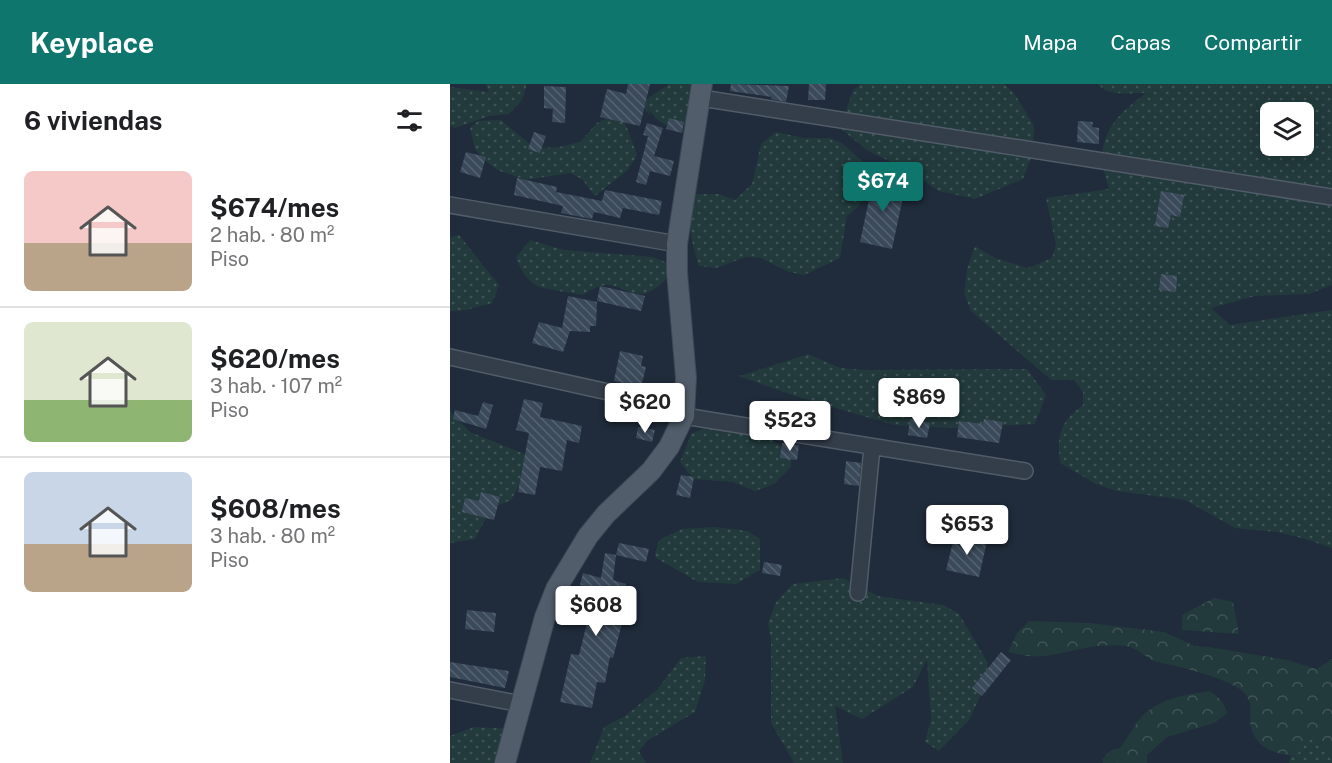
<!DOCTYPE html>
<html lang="es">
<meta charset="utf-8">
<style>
body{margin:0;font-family:"Public Sans",sans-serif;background:#f6f6f6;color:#202124;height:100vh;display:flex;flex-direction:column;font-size:22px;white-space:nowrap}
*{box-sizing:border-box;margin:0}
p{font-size:20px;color:#757577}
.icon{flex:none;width:33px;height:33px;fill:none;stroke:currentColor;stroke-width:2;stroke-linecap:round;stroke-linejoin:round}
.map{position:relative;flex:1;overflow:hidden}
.panel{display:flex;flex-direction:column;background:#fff;width:450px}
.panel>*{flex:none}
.tools{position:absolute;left:810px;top:18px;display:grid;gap:12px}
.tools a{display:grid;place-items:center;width:54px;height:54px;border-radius:9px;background:#fff;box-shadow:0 3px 15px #0003;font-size:30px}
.price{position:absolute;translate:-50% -51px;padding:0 14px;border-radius:6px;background:#fff;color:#222;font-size:20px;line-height:39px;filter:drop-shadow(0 2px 3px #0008)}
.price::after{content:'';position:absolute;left:50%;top:36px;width:18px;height:14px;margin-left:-9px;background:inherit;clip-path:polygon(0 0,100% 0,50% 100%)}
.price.active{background:#0f766e;color:#fff}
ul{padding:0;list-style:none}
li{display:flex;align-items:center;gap:18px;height:150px;padding:0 24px}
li+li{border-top:2px solid #e0e0e0}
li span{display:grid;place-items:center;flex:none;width:168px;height:120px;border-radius:9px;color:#555}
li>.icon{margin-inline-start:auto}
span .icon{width:72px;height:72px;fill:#fffc;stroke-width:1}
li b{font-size:26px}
h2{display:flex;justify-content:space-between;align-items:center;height:72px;padding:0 24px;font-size:26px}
header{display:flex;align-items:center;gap:36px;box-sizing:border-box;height:84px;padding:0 30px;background:#0f766e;color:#fff}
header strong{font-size:28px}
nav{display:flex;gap:33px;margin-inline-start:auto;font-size:21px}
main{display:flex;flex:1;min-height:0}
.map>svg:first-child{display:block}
.green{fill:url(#green-dots);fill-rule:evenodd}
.forest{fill:url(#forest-crowns)}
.building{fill:url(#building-back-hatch)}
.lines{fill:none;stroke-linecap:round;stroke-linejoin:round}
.minor-casing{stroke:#515c68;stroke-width:18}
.major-casing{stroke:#3d4754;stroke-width:22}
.minor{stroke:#343e4b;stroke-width:15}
.major{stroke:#515d6b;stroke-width:20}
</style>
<header>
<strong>Keyplace</strong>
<nav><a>Mapa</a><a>Capas</a><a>Compartir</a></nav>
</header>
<main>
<section class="panel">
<h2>6 viviendas<svg class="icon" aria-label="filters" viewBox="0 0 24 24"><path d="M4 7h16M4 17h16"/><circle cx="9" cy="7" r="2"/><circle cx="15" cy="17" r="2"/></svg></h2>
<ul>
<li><span style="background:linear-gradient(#f6c9c9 60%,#b9a48a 0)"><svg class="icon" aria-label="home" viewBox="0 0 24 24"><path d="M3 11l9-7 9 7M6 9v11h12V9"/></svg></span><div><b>$674/mes</b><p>2 hab. · 80 m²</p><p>Piso</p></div></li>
<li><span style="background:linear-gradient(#dfe7d0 65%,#8fb573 0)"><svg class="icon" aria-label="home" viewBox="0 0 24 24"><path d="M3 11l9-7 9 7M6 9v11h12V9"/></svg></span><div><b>$620/mes</b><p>3 hab. · 107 m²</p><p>Piso</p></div></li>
<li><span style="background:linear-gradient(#c9d6e8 60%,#b9a48a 0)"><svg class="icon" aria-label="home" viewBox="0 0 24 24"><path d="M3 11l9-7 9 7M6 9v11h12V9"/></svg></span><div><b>$608/mes</b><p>3 hab. · 80 m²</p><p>Piso</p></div></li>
</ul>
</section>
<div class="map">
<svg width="882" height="679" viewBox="0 0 882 679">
<defs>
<pattern id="green-dots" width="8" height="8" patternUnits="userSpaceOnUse" patternTransform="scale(1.5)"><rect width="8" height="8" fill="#223a3c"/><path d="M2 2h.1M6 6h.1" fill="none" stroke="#405457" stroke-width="1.8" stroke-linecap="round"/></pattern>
<pattern id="forest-crowns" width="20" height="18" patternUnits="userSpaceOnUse" patternTransform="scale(1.5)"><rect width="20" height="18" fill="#223a3c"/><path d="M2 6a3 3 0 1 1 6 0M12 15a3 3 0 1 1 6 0" fill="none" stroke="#405457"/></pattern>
<pattern id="building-back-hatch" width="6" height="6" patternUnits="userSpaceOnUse" patternTransform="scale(1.5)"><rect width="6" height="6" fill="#3b4a5b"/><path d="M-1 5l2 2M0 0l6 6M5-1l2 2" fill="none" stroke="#556271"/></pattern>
</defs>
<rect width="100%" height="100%" fill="#202c3b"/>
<path class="green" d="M 35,0 L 77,0 L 72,16 L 59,30 L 39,32 L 5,44 L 0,42 L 0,3 L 39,8 Z
M 219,0 L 246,0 L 264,23 C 240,38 220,56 199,26 L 200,31 L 193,23 L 198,14 Z
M 410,0 L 554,0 L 564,9 L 584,42 L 583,68 L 573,95 L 525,115 L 489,107 L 452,83 L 418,67 L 390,44 L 403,6 Z
M 648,0 L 882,0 L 882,201 L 859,210 L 805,212 L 761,224 L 780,241 L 882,226 L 882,464 L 852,454 L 827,448 L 785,444 L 735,416 L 667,407 L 646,400 L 610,379 C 607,351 609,339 633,321 L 633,308 L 624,296 L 601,296 L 521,227 L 514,210 L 517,185 L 525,162 L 545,174 L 578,184 L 602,174 L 606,161 L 596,114 L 659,105 C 657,95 651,83 652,73 C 654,41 673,27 696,9 C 681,8 659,14 648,0 ZM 820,28 L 854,28 L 854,62 L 820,62 Z
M 167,29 L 176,41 L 187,71 L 178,86 L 145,112 L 132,95 L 120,89 L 76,96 L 47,86 L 31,73 L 25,65 L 20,44 L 28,37 L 51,36 L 81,61 L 89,64 L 109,63 L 130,58 L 147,39 Z
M 326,48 L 354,54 L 380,54 L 392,59 L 414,79 C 416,106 421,114 397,132 L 390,174 L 354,191 L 339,188 L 311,174 L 296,173 L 266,184 L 249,182 C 239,151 239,142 243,110 L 269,110 L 285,116 L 302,100 L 311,60 Z
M 9,151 L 49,201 L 42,219 L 16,226 L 0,227 L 0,153 Z
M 80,156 L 114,166 L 203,173 L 218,179 L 219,193 C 213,198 204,207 196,209 C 171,215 167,187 133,211 C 123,209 92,205 85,201 C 76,195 68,182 66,173 Z
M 358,270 L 390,284 L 417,286 L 577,285 L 596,311 L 585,340 L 501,344 L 444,341 L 345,312 L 283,290 L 290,292 Z
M 0,327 L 20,348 L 77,371 L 78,385 L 61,416 L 41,424 L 25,455 L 0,459 Z
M 255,344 C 269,345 285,343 299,344 C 315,347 329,361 341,370 L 341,383 L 324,400 L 305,407 L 283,398 L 243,395 L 230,378 L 241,350 Z
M 264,443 L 298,447 L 310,455 L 310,486 L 286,500 L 248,498 L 206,474 L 205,470 L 209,456 L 232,445 Z
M 393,494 L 428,512 L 493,521 L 509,530 L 538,579 L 534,604 L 519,636 L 489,667 L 475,658 L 481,635 L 477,575 L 463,603 L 412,635 L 385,622 L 393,679 L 344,679 L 321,639 L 321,557 L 318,539 L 326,518 L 343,500 Z
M 256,572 L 255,596 L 245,628 L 197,657 L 189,667 L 196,679 L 140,679 L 154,643 L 175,632 L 207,606 L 231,574 Z
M 882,597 L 882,679 L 839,679 L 844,655 Z
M 24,643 L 64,645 L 59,679 L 0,679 L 0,652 Z"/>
<path class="forest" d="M 764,514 L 783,518 L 789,550 L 732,546 L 732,531 Z
M 579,537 L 640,539 L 714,548 L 745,562 L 758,563 L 837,576 L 867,585 L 882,575 L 882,665 L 878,665 L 856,653 L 847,672 C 829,671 809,666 802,647 C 796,633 809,615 786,603 C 764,590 732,584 708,578 C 698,576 690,566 680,563 C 671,561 657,561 648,562 C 613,566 596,579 558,568 L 567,549 Z
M 760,607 L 771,616 L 778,629 L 764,639 L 717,653 L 697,671 L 697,679 L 653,679 L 652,675 L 661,666 L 670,664 C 678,654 684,641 692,632 C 711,614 735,611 760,607 Z"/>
<path class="building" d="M 178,0 L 200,0 L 190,42 L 150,33 L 157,5 L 176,10 Z
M 281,0 L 339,2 L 336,18 L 321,15 L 322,13 L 280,7 Z
M 359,0 L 376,0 L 375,16 L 358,16 Z
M 94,2 L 116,3 L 115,39 L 102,38 L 103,25 L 94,24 Z
M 219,34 L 234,38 L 232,49 L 216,45 Z
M 628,37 L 643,38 L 642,43 L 649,44 L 649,60 L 627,58 Z
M 197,39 L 213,44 L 204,72 L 224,77 L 220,92 L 200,87 L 196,101 L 186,98 L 198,52 L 193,51 Z
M 84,48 L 96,52 L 90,69 L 78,65 Z
M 16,68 L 36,73 L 30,94 L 10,88 Z
M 424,92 L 456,99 L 442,165 L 410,158 Z
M 67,94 L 107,103 L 106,108 L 152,117 L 155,106 L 212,117 L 209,131 L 173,124 L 170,134 L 144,128 L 142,135 L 111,129 L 113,122 L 64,111 Z
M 711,107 L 734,111 L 730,133 L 721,131 L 718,144 L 705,142 Z
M 711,190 L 727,192 L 726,208 L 709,206 Z
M 150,202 L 195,212 L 191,227 L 147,217 Z
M 118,212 L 147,218 L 146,242 L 140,242 L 140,248 L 120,247 L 113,268 L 82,259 L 89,238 L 112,244 Z
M 170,267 L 193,272 L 191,282 L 196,283 L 191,303 L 164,297 Z
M 74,315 L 93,319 L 90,333 L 132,342 L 129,359 L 117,356 L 112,387 L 90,383 L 85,411 L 68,408 L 79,349 L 66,346 Z
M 33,318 L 43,321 L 36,345 L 3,335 L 5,326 L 28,332 Z
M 460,335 L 480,339 L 477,354 L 458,351 Z
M 534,335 L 553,338 L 549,359 L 507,353 L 509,337 L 533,340 Z
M 188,343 L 205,346 L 202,358 L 186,354 Z
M 332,359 L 349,361 L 347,376 L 330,374 Z
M 396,377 L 411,379 L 409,402 L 394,400 Z
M 231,391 L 244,393 L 240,414 L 226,411 Z
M 31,408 L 50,413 L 44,436 L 12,428 L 15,414 L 29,417 Z
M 505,450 L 537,457 L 529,493 L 496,486 Z
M 169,459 L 199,465 L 196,478 L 166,471 Z
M 155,469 L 166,471 L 163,496 L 176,500 L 170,523 L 176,524 L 163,574 L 160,573 L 155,599 L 147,598 L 142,624 L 110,618 L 121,570 L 129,571 L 143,515 L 145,504 L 130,501 L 133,489 L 151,494 Z
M 314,478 L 332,481 L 330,492 L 312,489 Z
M 17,526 L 46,529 L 44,548 L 15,545 Z
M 551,568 L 561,576 L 532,612 L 522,604 Z
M 0,578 L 59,587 L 55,604 L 0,593 Z"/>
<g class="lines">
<g class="minor-casing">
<path id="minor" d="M 251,14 L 882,113
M 0,121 L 227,160
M 0,273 L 235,325
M 234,332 L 575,387
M 408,509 L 422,363
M 0,606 L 71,620"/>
</g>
<g class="major-casing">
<path id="major" d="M 55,679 L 95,533 L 106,505 L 138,452 L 156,430 L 201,387 L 219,363 L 234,332 L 236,294 L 227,188 L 227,160 L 252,0"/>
</g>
<use href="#minor" class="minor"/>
<use href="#major" class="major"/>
</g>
</svg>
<div class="tools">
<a><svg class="icon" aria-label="layers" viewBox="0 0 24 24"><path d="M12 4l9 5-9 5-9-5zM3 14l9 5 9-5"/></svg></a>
</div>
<b class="price active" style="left:433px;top:129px">$674</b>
<b class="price" style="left:469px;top:345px">$869</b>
<b class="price" style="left:195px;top:350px">$620</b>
<b class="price" style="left:340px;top:368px">$523</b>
<b class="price" style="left:517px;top:472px">$653</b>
<b class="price" style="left:146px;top:553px">$608</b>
</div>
</main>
